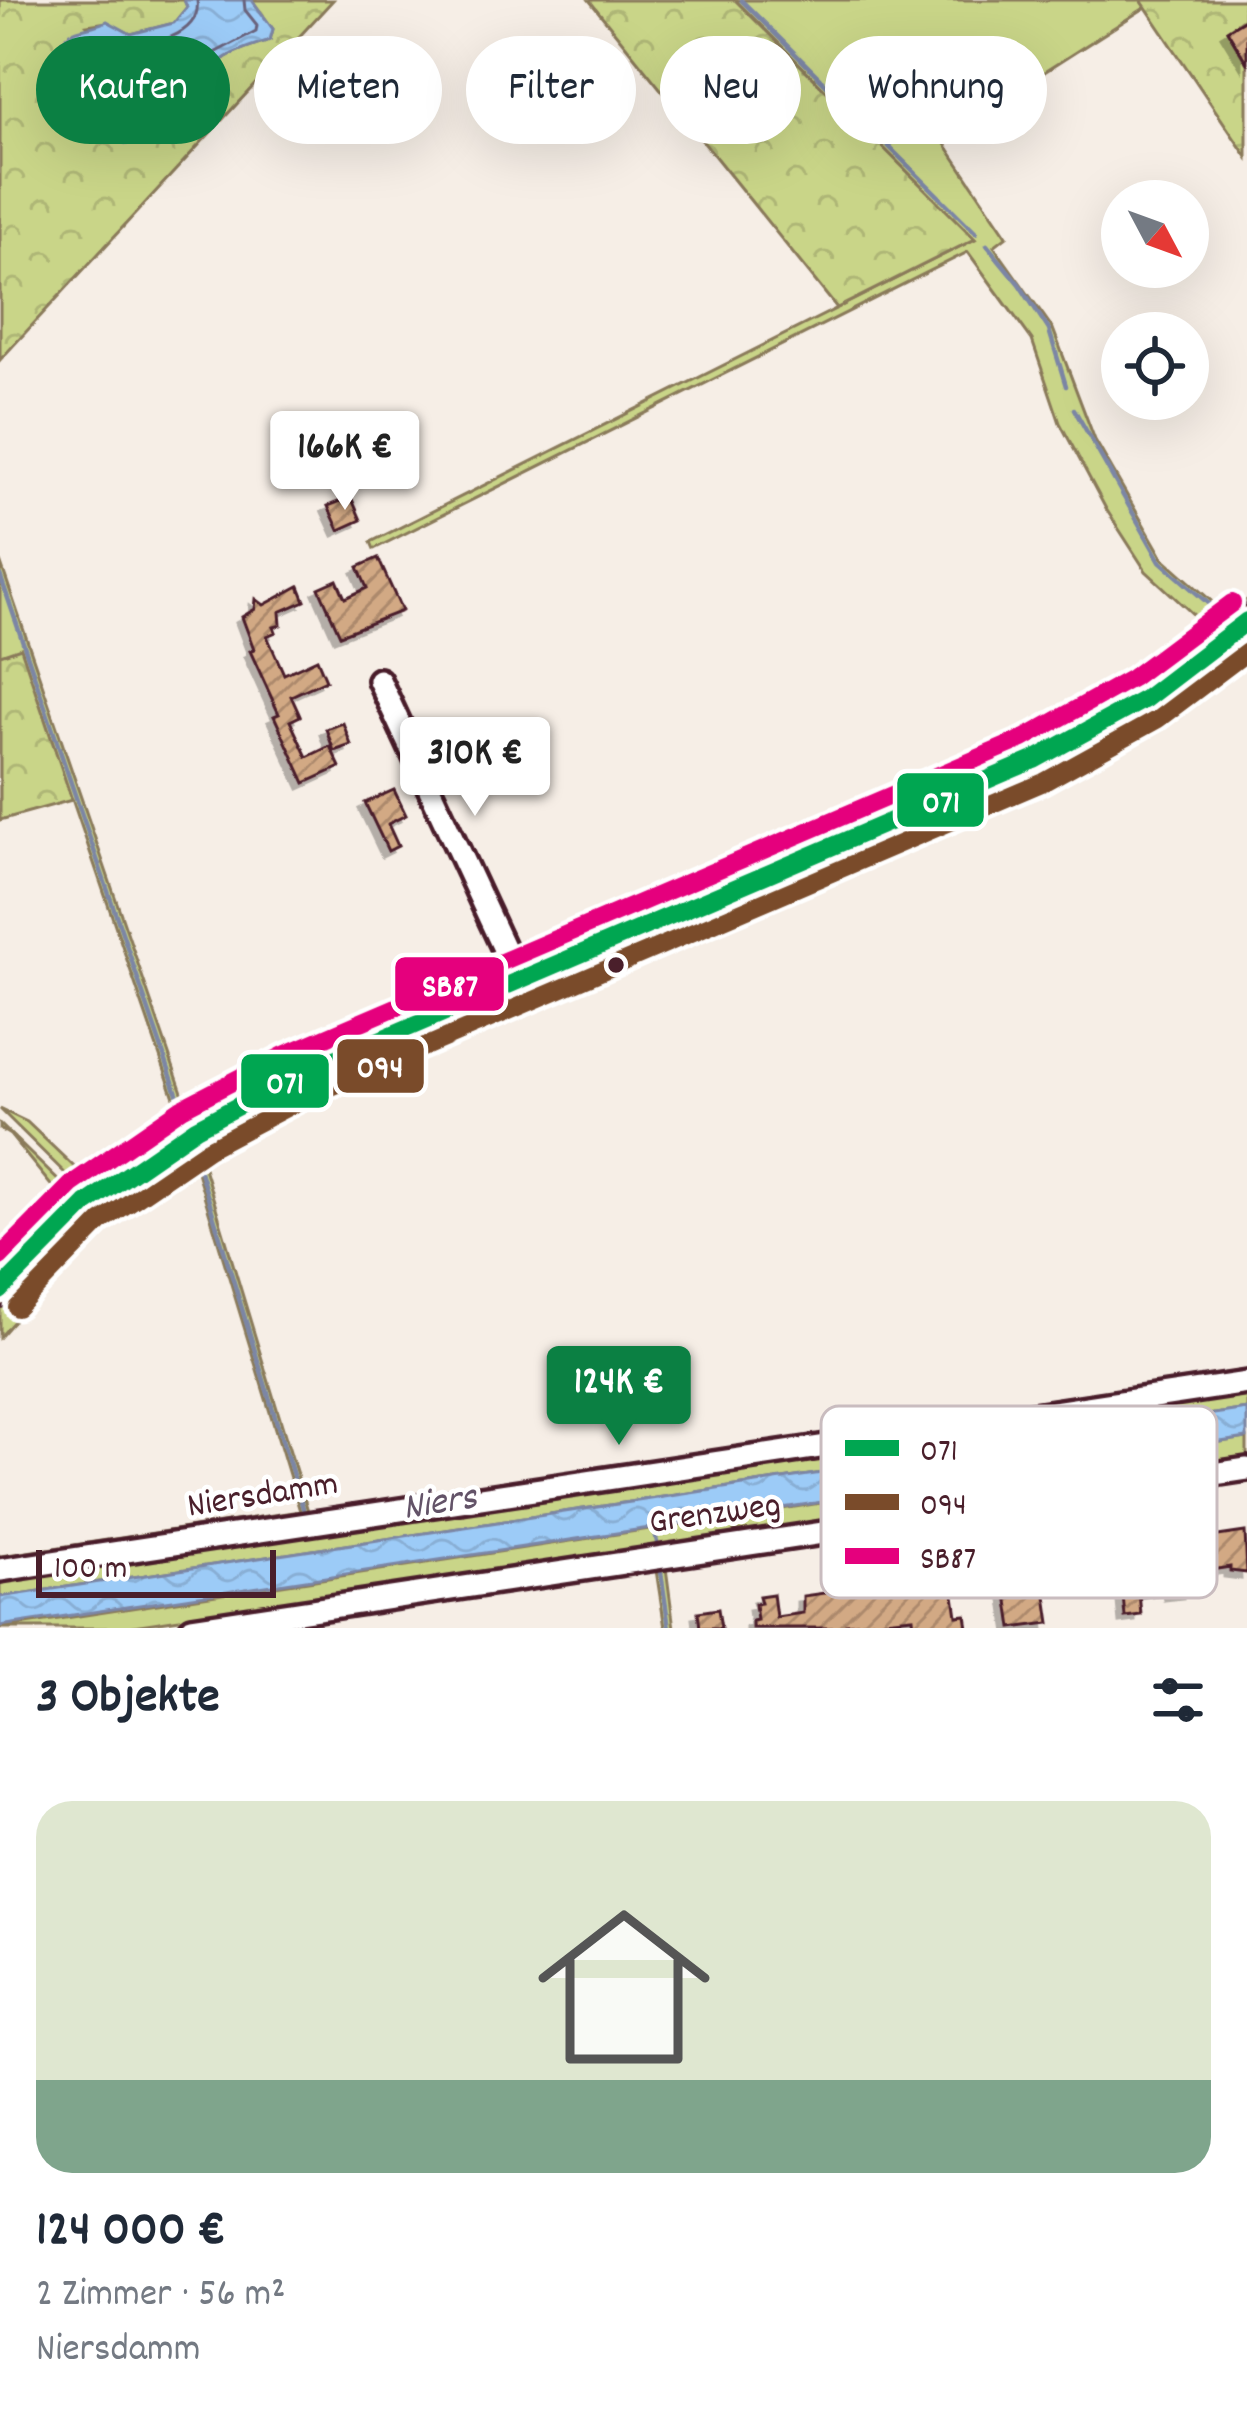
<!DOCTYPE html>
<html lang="de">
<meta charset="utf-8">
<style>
body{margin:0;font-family:Dekko,sans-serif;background:#f6f6f7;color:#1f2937;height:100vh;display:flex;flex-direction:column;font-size:45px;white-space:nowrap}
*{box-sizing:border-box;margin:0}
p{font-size:39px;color:#747a83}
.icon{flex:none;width:66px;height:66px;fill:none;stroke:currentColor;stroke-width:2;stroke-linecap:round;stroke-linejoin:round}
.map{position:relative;height:1628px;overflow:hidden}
.details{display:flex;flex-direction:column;background:#fff;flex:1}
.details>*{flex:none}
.hud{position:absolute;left:36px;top:36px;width:1176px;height:108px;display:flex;gap:24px}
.needle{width:78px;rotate:131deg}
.controls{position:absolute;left:1101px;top:180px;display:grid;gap:24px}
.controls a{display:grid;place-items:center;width:108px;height:108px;border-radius:50%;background:#fff;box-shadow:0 12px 48px #0002;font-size:60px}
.scale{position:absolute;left:36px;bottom:30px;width:240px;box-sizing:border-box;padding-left:12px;border:6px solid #4a1f2b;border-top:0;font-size:33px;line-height:42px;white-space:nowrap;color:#4a1f2b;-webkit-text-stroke:9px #fff;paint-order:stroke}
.price{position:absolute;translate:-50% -102px;padding:0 27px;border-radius:12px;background:#fff;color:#222;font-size:39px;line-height:78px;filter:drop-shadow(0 3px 6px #0008)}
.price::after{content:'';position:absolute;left:50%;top:72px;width:36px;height:27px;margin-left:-18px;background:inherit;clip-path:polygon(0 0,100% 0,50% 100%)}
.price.on{background:#0b8043;color:#fff}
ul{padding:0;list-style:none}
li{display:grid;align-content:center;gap:24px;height:636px;padding:0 36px}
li+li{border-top:3px solid #e0e1e3}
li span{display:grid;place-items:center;height:372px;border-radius:36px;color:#555}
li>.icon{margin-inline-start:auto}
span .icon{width:216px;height:216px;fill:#fffc;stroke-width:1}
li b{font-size:51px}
h2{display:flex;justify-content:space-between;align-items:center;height:144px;padding:0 36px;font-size:51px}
.chip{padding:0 42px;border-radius:54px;background:#fff;box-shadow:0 12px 48px #0002;font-size:42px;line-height:108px}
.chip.on{background:#0b8043;color:#fff}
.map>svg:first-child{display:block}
.green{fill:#c9d588;stroke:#8a7a5a;stroke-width:3}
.forest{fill:url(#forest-crowns);stroke:#8a7a5a;stroke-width:3}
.water{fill:url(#water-waves);stroke:#7b86a5;stroke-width:3}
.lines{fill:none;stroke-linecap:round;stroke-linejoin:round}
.shore{stroke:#6b647d;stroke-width:3}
.stream{stroke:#7b86a5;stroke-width:4.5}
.building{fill:url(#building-hatch);stroke:#4a1f2b;stroke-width:3;filter:url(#shadow)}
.minor-casing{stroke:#4a1f2b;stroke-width:30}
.major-casing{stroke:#4a1f2b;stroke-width:36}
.minor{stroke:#fff;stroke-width:21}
.major{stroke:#ffdd96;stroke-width:27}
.bus-1-casing{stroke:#fff;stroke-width:27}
.bus-2-casing{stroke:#fff;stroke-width:27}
.bus-3-casing{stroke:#fff;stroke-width:27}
.bus-1{stroke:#00a651;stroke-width:18}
.bus-2{stroke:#7a4b2a;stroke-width:18}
.bus-3{stroke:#e5007d;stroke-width:18}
.bus-dot{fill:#4a1f2b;stroke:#fff;stroke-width:4.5}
.labels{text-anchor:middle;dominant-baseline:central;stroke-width:9;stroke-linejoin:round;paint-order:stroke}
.street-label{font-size:36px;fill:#4a1f2b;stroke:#fff}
.water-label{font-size:39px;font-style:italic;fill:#635368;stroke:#fff}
.key{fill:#fff;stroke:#c9bcbf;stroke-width:3}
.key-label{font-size:33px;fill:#4a1f2b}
.line-badge{stroke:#fff;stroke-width:4.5}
.badge-label{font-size:33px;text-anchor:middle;font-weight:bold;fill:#fff}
</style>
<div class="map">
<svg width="1247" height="1628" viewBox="0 0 1247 1628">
<defs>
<pattern id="forest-crowns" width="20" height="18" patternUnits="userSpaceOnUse" patternTransform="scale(3)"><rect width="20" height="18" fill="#c9d588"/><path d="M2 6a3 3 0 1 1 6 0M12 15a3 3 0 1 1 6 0" fill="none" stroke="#aeb676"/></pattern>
<pattern id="water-waves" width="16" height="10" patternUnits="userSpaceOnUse" patternTransform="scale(3)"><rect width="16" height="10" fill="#9ccbf7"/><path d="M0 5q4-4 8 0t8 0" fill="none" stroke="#88aed4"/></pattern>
<pattern id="building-hatch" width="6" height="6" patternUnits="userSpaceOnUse" patternTransform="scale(3)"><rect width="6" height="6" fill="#d2a984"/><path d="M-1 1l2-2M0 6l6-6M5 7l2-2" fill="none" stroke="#ac896c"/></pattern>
<filter id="shadow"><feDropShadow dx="-6" dy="6" stdDeviation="0" flood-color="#0004"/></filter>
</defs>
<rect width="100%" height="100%" fill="#f6eee6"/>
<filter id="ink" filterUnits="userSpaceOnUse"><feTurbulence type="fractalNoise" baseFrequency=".00833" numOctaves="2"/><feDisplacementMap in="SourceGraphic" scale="24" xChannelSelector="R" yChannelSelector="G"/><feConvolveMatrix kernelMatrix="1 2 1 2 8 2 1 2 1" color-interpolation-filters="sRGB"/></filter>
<g filter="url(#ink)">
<path class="green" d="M 735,0 L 1141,0 L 1146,7 L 941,138 L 1007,236 L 994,246 L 1053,329 L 1095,440 L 1163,558 L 1225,613 L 1247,600 L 1247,614 L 1231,629 L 1219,619 L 1207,627 L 1146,571 L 1106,509 L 1060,423 L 1032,340 L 968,252 L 374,549 L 371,542 L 975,239 Z
M 0,561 L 188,1110 L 231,1083 L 507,966 L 502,977 L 89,1190 L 79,1187 L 0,1109 L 27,1122 L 88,1180 L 180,1115 L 72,799 L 0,819 Z
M 602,964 L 606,979 L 329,1095 L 201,1158 L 308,1511 L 1247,1370 L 1247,1409 L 0,1597 L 0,1556 L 300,1511 L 194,1162 C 122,1215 58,1269 0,1337 L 0,1306 C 115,1170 260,1101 421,1033 C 481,1008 540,981 602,964 Z
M 0,1124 L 71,1193 L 71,1205 L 0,1270 L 0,1256 L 63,1200 L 10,1135 L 0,1129 Z
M 1247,1438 L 1247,1458 L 120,1628 L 0,1628 Z
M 666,1568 L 674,1628 L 665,1628 L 656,1570 Z"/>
<path class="forest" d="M 0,0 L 184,0 L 187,7 L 174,23 L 131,34 L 107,22 L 87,25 L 164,103 L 199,90 C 212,57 238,50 270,40 L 273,29 L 252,0 L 333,0 L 0,360 Z
M 589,0 L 735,0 L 975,239 L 837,308 Z
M 1141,0 L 1244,0 L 1244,18 L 1227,30 L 1247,64 L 1247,157 Z
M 21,648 L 72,800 L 0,820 L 0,655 Z"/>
<path class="water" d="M 184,0 L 252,0 L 273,29 L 270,40 C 238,50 212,57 200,90 L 165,103 L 158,126 L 127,144 L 95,130 L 59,75 L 54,51 C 73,22 82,33 107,21 L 131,34 L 174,23 L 187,7 Z
M 1247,1409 L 1247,1438 L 0,1626 L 0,1597 Z"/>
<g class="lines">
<path class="shore" d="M 197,0 C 202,32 161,43 135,46 C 111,48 88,17 67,54 C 72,85 98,124 129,129 L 147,118 L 157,94 L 189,81 L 201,60 L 256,31 L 257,25 L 245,10 L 244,0
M 177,51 L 183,56 L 178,68 L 148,82 L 135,108 L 125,113 L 112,108 L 83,60 L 92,52 L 106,52 L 132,61 Z"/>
<path class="stream" d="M 741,0 L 976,233
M 987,245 L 1019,284 L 1049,330 L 1066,386
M 1074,409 L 1160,561 L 1218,612
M 0,575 L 182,1108
M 198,1165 L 303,1508
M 654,1525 L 657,1543
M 661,1572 L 669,1628"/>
</g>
<path class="building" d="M 1247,18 L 1247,63 L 1227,30 Z
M 351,497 L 361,520 L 339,530 L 328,506 Z
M 378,558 L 402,611 L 340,635 L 319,588 L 337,580 L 345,598 L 367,588 L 358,567 Z
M 299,586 L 305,601 L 280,612 L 281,625 L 274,627 L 276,632 L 267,636 L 284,674 L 317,659 L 326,680 L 291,696 L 300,716 L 290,721 L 307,757 L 330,746 L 340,767 L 305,783 L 274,716 L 279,714 L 250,651 L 254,649 L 242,617 L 255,609 L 256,599 L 264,605 Z
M 343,723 L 351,745 L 334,751 L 326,729 Z
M 394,790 L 406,815 L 388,824 L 398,846 L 388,851 L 365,803 Z
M 1245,1532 L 1247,1573 L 1230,1571 L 1230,1567 L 1186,1574 L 1189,1592 L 1170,1594 L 1169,1588 L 1139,1593 L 1141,1615 L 1125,1617 L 1122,1585 L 1114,1586 L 1112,1579 L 1107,1580 L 1103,1553 Z
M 1024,1564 L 1027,1591 L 1045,1589 L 1050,1623 L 1012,1628 L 1003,1567 Z
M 951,1575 L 957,1616 L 966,1615 L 968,1628 L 914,1627 L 913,1617 L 846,1624 L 846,1628 L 752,1628 L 752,1621 L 757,1620 L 755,1604 L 761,1603 L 759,1596 L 773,1594 L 776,1617 L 803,1613 L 803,1596 Z
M 718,1609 L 721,1628 L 700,1628 L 698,1612 Z"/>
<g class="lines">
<g class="minor-casing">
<path id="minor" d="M 379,680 L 519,981
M 0,1570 L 1247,1383
M 192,1628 L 1247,1469"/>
</g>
<g class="major-casing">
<path id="major" d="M 0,1291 L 86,1204 L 196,1128 L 293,1077 C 462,1005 630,934 799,862 C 955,795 1120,738 1247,621"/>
</g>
<use href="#minor" class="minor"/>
<use href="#major" class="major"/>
<g class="bus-1-casing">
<path id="bus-1" d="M 0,1291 L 86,1204 L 196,1128 L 293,1077 L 1034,760 L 1145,699 L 1247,621"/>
</g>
<g class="bus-2-casing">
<path id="bus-2" d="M 17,1308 L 101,1222 L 208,1149 L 303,1099 L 1044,782 L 1158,719 L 1247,652"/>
</g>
<g class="bus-3-casing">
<path id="bus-3" d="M 0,1257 L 72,1184 L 182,1108 L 284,1055 L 1023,739 L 1132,678 L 1232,603"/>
</g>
<use href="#bus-1" class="bus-1"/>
<use href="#bus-2" class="bus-2"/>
<use href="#bus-3" class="bus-3"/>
</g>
</g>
<circle class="bus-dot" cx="616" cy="965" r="10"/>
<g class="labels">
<g class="street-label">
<text transform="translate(263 1497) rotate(-9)">Niersdamm</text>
<text transform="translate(715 1516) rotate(-8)">Grenzweg</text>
</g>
<g class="water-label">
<text transform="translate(440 1505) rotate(-9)">Niers</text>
</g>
</g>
<rect x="821" y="1406" width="396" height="192" rx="18" class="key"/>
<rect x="845" y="1440" width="54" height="16" fill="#00a651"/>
<rect x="845" y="1494" width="54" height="16" fill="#7a4b2a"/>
<rect x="845" y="1548" width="54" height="16" fill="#e5007d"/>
<g class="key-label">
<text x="920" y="1460">071</text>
<text x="920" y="1514">094</text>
<text x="920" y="1568">SB87</text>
</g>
<g class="line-badge">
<rect x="895" y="771" width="91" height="58" rx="12" fill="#00a651"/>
<rect x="393" y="955" width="113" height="58" rx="12" fill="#e5007d"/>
<rect x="335" y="1037" width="91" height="58" rx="12" fill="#7a4b2a"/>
<rect x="239" y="1052" width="92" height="58" rx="12" fill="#00a651"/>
</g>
<g class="badge-label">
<text x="941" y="812">071</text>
<text x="450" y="996">SB87</text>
<text x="380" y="1077">094</text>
<text x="285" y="1093">071</text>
</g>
</svg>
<div class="controls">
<a><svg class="needle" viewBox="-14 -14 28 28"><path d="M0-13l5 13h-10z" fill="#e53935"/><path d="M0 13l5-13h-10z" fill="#747a83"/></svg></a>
<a><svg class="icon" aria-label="locate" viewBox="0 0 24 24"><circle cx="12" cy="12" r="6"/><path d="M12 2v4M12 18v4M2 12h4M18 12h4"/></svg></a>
</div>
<div class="scale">100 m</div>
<b class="price" style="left:345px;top:513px">166K €</b>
<b class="price" style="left:475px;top:819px">310K €</b>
<b class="price on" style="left:619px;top:1448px">124K €</b>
<div class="hud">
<a class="chip on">Kaufen</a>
<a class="chip">Mieten</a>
<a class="chip">Filter</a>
<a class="chip">Neu</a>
<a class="chip">Wohnung</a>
</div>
</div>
<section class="details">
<h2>3 Objekte<svg class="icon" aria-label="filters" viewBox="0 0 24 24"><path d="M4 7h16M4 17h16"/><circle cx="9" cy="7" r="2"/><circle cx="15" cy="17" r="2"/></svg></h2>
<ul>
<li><span style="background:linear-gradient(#dfe7d0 75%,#7fa58c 0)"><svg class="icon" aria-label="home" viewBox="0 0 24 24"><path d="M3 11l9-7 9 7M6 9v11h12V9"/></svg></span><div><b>124 000 €</b><p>2 Zimmer · 56 m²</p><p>Niersdamm</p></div></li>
</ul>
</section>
